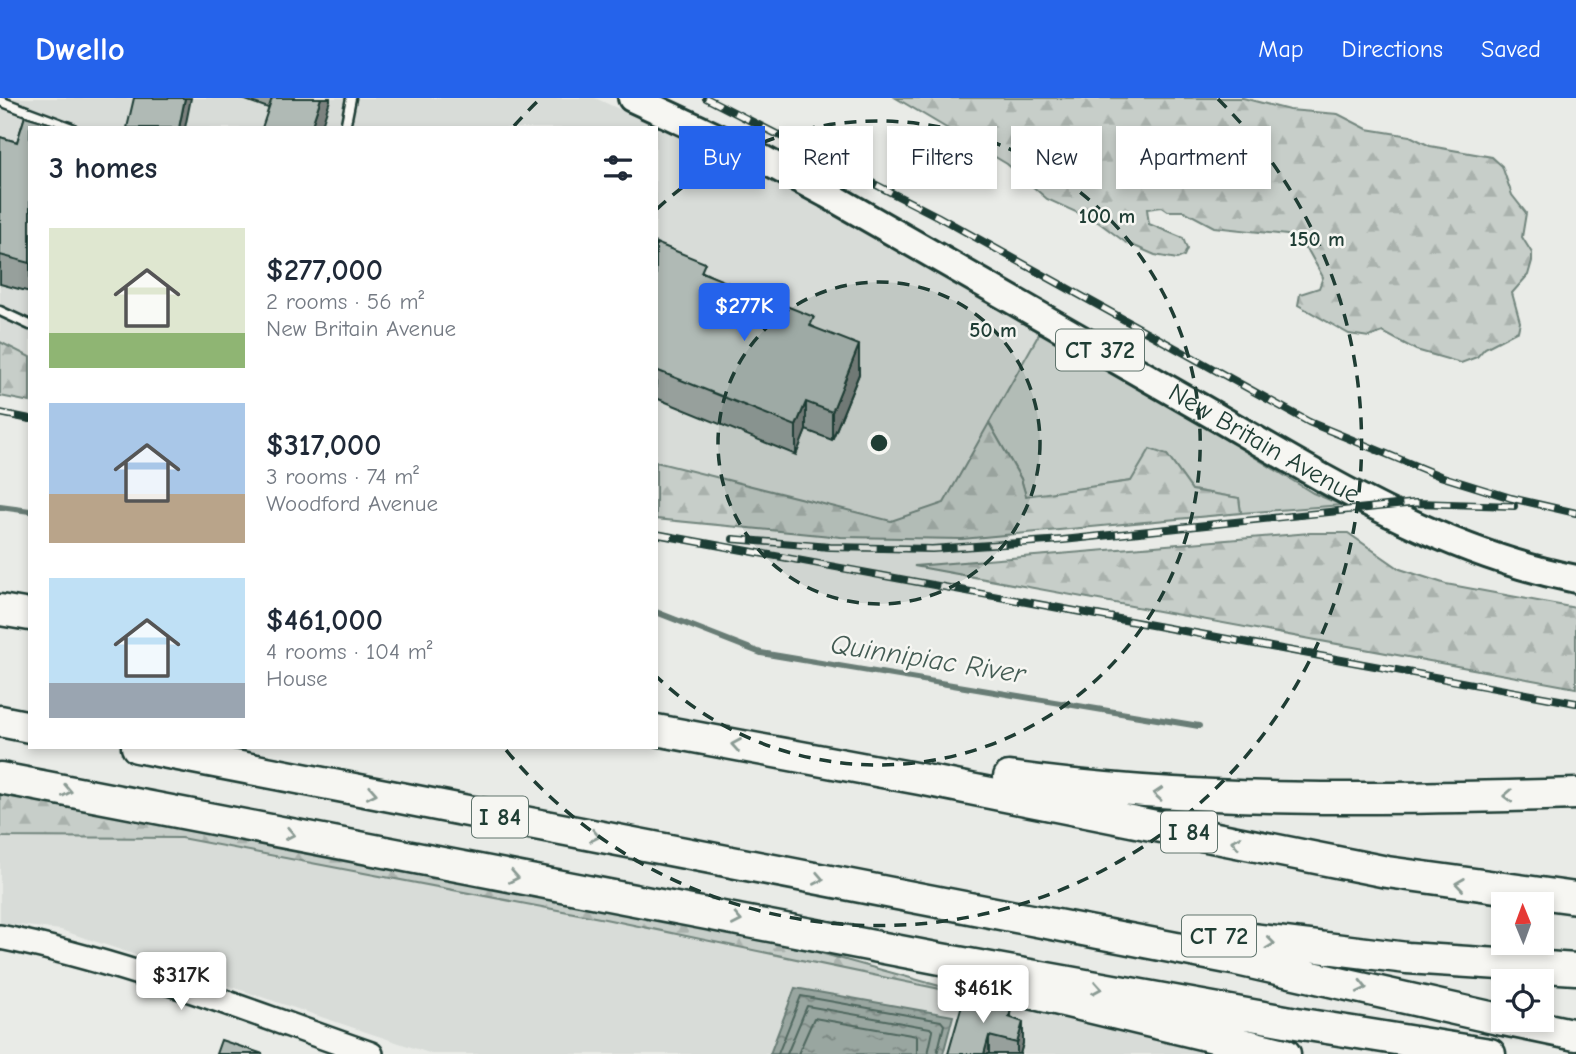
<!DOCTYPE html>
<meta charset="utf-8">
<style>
body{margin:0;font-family:"Comic Neue",sans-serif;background:#f2f2f3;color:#1f2937;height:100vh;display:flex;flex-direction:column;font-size:26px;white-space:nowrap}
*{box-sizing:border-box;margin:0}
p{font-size:23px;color:#747a83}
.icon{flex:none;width:38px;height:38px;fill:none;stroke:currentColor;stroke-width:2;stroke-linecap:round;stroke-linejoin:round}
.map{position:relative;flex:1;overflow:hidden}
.panel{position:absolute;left:28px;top:28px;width:630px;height:623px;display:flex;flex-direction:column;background:#fff;border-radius:0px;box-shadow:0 4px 10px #0003}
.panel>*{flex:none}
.banner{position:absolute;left:679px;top:28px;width:665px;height:63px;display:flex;gap:14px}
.needle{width:46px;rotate:359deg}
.fabs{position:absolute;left:1491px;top:794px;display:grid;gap:14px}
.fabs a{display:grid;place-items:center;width:63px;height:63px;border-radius:0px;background:#fff;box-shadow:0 4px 10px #0003;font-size:35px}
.price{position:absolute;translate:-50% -60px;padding:0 16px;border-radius:7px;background:#fff;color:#222;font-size:23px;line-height:46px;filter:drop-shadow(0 2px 4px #0008)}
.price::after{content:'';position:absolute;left:50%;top:42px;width:21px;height:16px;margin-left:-10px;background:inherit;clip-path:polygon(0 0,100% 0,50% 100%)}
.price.selected{background:#2563eb;color:#fff}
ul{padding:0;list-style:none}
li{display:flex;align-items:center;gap:21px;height:175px;padding:0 21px}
li span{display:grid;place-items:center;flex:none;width:196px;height:140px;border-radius:0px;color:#555}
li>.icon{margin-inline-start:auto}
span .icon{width:84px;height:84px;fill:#fffc;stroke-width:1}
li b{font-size:30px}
h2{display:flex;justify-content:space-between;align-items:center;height:84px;padding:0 21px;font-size:30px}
.tag{padding:0 24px;border-radius:0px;background:#fff;box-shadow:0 4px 10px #0003;font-size:24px;line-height:63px}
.tag.selected{background:#2563eb;color:#fff}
header{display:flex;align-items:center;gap:42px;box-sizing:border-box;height:98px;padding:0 35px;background:#2563eb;color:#fff}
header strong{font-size:33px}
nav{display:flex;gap:38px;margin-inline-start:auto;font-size:24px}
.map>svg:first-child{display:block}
.built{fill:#d8dcd8}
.grass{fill:#c7cec9;stroke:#73867e;stroke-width:2}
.forest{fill:url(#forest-firs);stroke:#73867e;stroke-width:2}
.water{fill:url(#water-ripples);stroke:#687c75;stroke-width:2}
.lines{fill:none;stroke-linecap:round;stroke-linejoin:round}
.shore{stroke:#50675f;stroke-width:2}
.stream{stroke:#687c75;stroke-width:6}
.lane-casing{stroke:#1f3d34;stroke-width:13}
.secondary-casing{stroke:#1f3d34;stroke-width:28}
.primary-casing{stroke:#1f3d34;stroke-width:32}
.highway-casing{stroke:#1f3d34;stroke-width:35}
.lane{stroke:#f6f6f2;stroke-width:8}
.secondary{stroke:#f6f6f2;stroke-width:23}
.primary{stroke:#f6f6f2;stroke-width:26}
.highway{stroke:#f6f6f2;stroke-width:30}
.rail-casing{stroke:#1f3d34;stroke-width:8}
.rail{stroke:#f6f6f2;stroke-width:5;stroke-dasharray:16;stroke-linecap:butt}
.wall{fill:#97a09c;stroke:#1f3d34;stroke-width:2}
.shaded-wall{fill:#7b827f;stroke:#1f3d34;stroke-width:2}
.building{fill:#b0bab5;stroke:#1f3d34;stroke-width:2}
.oneway{stroke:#8a9a93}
.ring{fill:none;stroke:#1f3d34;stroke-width:3.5;stroke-dasharray:12 9}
.labels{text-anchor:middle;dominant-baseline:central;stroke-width:5;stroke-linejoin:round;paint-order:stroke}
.shield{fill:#f6f6f2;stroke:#60746d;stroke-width:2}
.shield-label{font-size:24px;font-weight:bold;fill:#1f3d34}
.street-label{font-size:26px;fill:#1f3d34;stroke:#f6f6f2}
.water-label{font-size:28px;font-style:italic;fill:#445c54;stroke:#f6f6f2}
.centre{fill:#1f3d34;stroke:#f6f6f2;stroke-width:3.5}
.ring-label{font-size:21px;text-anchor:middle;font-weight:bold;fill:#1f3d34;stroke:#f6f6f2;stroke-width:5;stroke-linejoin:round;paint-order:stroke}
</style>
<header>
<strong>Dwello</strong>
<nav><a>Map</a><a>Directions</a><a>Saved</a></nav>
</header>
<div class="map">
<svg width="1576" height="956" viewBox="0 0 1576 956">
<defs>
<pattern id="forest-firs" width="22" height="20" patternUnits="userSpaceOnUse" patternTransform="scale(1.75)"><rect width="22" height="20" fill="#c7cec9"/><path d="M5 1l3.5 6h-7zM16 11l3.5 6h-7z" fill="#aab2ad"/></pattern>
<pattern id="water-ripples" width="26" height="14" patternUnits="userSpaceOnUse" patternTransform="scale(1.75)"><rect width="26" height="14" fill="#99a6a0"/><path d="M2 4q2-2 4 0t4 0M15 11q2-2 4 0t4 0" fill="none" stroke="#7c8883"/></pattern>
</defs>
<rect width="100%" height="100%" fill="#e9ebe7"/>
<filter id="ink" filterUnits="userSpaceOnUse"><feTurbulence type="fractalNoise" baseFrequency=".0143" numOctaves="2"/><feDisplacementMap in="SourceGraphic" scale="14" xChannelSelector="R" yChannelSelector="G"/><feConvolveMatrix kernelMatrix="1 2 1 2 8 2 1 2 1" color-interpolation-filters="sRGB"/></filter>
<g filter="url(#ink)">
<path class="built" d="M 0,0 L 595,0 L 794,91 L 1043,229 L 944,405 L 891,423 L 656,364 L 656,30 L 30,30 L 30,259 L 0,244 Z
M 0,739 L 181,740 L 605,821 L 983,900 L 1217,956 L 432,956 L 61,832 L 0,825 Z"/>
<path class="grass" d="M 1043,229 L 1313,395 L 1342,407 L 1241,415 L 1239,400 L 1192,392 L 1167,357 L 1131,383 L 1026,399 L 1021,381 L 989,325 Z"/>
<path class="forest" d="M 896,0 L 1243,0 L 1289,12 L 1338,16 L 1367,31 L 1410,38 L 1430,48 L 1492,59 L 1502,68 L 1512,97 L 1526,115 L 1522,139 L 1532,155 L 1532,163 L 1528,177 L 1512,195 L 1520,224 L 1518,233 L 1485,250 L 1477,259 L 1461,265 L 1416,252 L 1383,234 L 1369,239 L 1349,236 L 1298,207 L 1300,196 L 1319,190 L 1323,179 L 1309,154 L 1287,137 L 1214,129 L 1184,113 L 1168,113 L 1162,109 L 1147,111 L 1149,126 L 1183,140 L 1187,151 L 1184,158 L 1177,161 L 1155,157 L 1125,144 L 1098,124 L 1047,101 L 1007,66 Z
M 0,244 L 30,259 L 30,304 L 0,298 Z
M 989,325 L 1021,381 L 1026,398 L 1131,383 L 1150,351 L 1167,357 L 1192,392 L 1239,400 L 1241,415 L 962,441 L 841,439 L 656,421 L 656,364 L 891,423 L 944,405 Z
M 1310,435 L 1348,435 L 1400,471 L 1446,486 L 1576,510 L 1576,590 L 914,468 Z
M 0,696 L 795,848 L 983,900 L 605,821 L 181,740 L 0,739 Z"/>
<path class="water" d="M 795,890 L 953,918 L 943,956 L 770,956 Z"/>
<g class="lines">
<path class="shore" d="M 778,956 L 801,898 L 941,923 L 944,927 L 937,956
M 787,956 L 807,908 L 930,930 L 933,933 L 928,956
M 798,956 L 814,920 L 917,938 L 917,956"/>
<path class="stream" d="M 0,409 L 30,413
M 656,514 L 761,555 L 1199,628"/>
<g class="lane-casing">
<path id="lane" d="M 0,3 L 72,30
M 345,30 L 351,0
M 0,213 L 30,227"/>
</g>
<g class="secondary-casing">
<path id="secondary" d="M 0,839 C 127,864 249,914 371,956"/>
</g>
<g class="primary-casing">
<g id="primary">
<path id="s1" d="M 632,0 L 755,57 L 827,96 C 953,167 1077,239 1201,310 C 1323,380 1437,453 1576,481"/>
</g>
</g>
<g class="highway-casing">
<path id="highway" d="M 0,512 L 30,517
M 0,623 L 30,629
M 656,632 L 920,681 L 1387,774 L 1576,800
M 137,649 L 1233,861 L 1503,922
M 1009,679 C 1198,705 1386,702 1576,696
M 0,680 L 941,861 L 1302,926 L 1490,956
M 1203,835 L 1407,860 L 1576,871
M 1030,895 L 1285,956
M 1504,922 L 1576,937"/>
</g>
<use href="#lane" class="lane"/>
<use href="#secondary" class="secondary"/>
<use href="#primary" class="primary"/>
<use href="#highway" class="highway"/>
<g class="rail-casing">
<path id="rail" d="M 706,0 L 937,118 L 1309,324 L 1440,378 L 1511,400 L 1576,415
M 0,315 L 30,321
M 656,436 L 1576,605
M 733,441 L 830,449 L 932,451 L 1063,442 L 1415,405 L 1514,408"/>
</g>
<use href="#rail" class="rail"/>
</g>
<path class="wall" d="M 240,0 L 330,0 L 330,2 L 268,10 Z
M 25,18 L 55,27 L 55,30 L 30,30 L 30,194 L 0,186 L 0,39 L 17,44 Z
M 656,145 L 705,175 L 814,229 L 859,276 L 832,342 L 806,332 L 796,357 L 656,300 Z
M 1008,911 L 1023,945 L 1020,956 L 948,956 Z"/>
<path class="shaded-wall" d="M 185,0 L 191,0 L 185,30 L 179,30 Z
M 321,0 L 330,0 L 330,2 L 321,30 L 311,30 Z
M 859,247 L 859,276 L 832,342 L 832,314 Z
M 806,304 L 806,332 L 796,357 L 796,328 Z
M 1023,924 L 1023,945 L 1020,956 L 1017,956 L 1017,945 Z
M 989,938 L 989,956 L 984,956 Z"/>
<path class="building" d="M 134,0 L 185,0 L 179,30 L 127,30 Z
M 272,0 L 321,0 L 311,30 L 262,30 Z
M 25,18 L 55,27 L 54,30 L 30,30 L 30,165 L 0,157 L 0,39 L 17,44 Z
M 656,145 L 705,165 L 701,174 L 814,219 L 810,228 L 859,247 L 832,314 L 806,304 L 796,328 L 656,272 Z
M 966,893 L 1008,905 L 1006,911 L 1011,912 L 1009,919 L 1023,924 L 1017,945 L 989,938 L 984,956 L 948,956 Z
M 221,942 L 263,956 L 216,956 Z"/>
<defs><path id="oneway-chevron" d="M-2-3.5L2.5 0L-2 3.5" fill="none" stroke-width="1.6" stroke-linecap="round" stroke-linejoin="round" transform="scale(1.75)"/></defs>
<g class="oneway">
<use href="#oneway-chevron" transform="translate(736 647) rotate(-170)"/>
<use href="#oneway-chevron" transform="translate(67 693) rotate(11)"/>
<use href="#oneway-chevron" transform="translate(372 695) rotate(11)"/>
<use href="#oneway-chevron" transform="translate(1158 696) rotate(-176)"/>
<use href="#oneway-chevron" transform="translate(1508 698) rotate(178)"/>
<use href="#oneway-chevron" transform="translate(290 736) rotate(11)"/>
<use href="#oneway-chevron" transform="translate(595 738) rotate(11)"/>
<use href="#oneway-chevron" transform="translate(1236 744) rotate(-168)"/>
<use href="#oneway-chevron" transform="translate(514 779) rotate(11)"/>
<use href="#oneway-chevron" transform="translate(819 781) rotate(11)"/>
<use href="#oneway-chevron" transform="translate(1460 786) rotate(-172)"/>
<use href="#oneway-chevron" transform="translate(737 822) rotate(11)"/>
<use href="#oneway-chevron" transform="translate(1270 845) rotate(7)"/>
<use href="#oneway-chevron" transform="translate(1362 889) rotate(13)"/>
<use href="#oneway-chevron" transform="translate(1097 890) rotate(10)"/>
</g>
</g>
<circle cx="879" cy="345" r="161" fill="#1f3d34" fill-opacity=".12"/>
<g class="ring">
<circle cx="879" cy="345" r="161"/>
<path d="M657 111A322 322 0 1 1 657 579"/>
<path d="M514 28A483 483 0 0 1 540 1M1218 1A483 483 0 1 1 506 652"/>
</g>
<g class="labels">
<g class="shield">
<rect x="1056" y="231.5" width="88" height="41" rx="5"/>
<rect x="472" y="698.5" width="56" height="41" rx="5"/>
<rect x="1161" y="713.5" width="56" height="41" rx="5"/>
<rect x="1182" y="817.5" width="74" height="41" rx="5"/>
</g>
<g class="shield-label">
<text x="1100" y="252">CT 372</text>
<text x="500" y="719">I 84</text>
<text x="1189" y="734">I 84</text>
<text x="1219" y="838">CT 72</text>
</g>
<g class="street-label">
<text stroke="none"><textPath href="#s1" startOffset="721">New Britain Avenue</textPath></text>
</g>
<g class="water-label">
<text transform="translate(928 561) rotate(9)">Quinnipiac River</text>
</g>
</g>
<circle cx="879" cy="345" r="10" class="centre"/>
<g class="ring-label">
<text x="1107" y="125">100 m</text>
<text x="1317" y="148">150 m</text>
<text x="993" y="239">50 m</text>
</g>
</svg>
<div class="fabs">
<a><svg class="needle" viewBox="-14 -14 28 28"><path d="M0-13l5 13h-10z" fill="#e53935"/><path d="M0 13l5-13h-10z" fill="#747a83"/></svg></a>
<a><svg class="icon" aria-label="locate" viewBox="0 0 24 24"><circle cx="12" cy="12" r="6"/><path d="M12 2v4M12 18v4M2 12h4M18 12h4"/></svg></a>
</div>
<b class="price selected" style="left:744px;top:245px">$277K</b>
<b class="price" style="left:181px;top:914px">$317K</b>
<b class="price" style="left:983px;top:927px">$461K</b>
<div class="banner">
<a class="tag selected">Buy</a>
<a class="tag">Rent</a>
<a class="tag">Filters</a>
<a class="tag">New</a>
<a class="tag">Apartment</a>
</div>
<section class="panel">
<h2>3 homes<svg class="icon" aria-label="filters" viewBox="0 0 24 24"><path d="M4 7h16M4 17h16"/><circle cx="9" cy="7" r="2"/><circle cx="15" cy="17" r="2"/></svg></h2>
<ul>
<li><span style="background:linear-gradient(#dfe7d0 75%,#8fb573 0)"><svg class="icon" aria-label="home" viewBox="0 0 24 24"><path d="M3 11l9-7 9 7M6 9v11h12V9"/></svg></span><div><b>$277,000</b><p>2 rooms · 56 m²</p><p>New Britain Avenue</p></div></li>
<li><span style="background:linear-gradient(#a9c7e8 65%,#b9a48a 0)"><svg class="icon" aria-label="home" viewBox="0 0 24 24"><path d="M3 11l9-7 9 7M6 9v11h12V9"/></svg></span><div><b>$317,000</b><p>3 rooms · 74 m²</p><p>Woodford Avenue</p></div></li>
<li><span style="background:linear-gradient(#bfe0f5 75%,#9aa5b1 0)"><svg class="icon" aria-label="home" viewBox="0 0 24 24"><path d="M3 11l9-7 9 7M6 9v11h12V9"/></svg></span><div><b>$461,000</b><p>4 rooms · 104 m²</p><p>House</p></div></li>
</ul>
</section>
</div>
